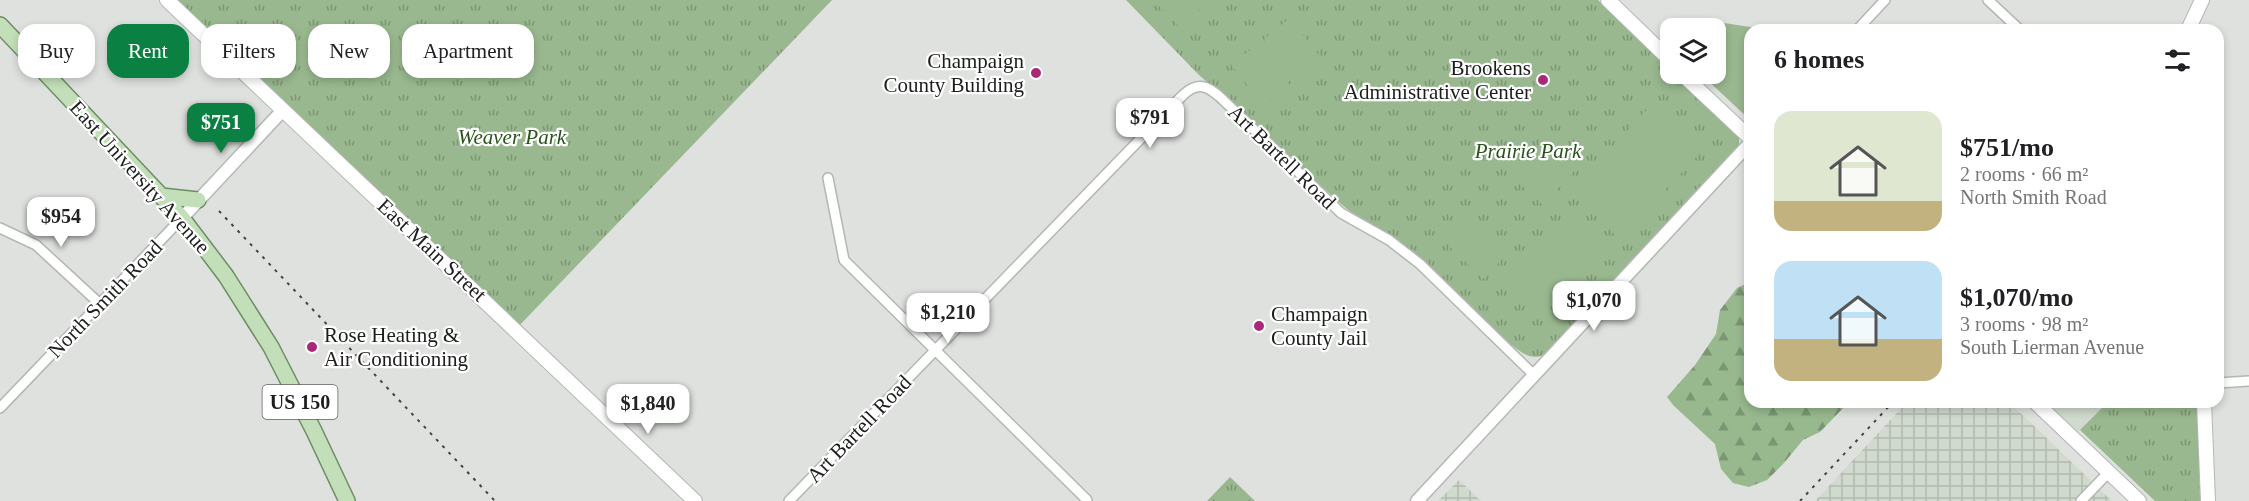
<!DOCTYPE html>
<meta charset="utf-8">
<style>
body{margin:0;font-family:"Times New Roman",serif;background:#f2f2f2;color:#202124;height:100vh;display:flex;flex-direction:column;font-size:22px;white-space:nowrap}
*{box-sizing:border-box;margin:0}
p{font-size:20px;color:#757577}
.icon{flex:none;width:33px;height:33px;fill:none;stroke:currentColor;stroke-width:2;stroke-linecap:round;stroke-linejoin:round}
.map{position:relative;flex:1;overflow:hidden}
.drawer{position:absolute;left:1744px;top:24px;width:480px;height:384px;display:flex;flex-direction:column;background:#fff;border-radius:18px;box-shadow:0 3px 9px #0003}
.drawer>*{flex:none}
.top-card{position:absolute;left:18px;top:24px;width:570px;height:54px;display:flex;gap:12px}
.buttons{position:absolute;left:1660px;top:18px;display:grid;gap:12px}
.buttons a{display:grid;place-items:center;width:66px;height:66px;border-radius:12px;background:#fff;box-shadow:0 3px 9px #0003;font-size:30px}
.price{position:absolute;translate:-50% -51px;padding:0 14px;border-radius:12px;background:#fff;color:#222;font-size:20px;line-height:39px;filter:drop-shadow(0 2px 3px #0008)}
.price::after{content:'';position:absolute;left:50%;top:36px;width:18px;height:14px;margin-left:-9px;background:inherit;clip-path:polygon(0 0,100% 0,50% 100%)}
.price.selected{background:#0b8043;color:#fff}
ul{padding:0;list-style:none}
li{display:flex;align-items:center;gap:18px;height:150px;padding:0 30px}
li span{display:grid;place-items:center;flex:none;width:168px;height:120px;border-radius:18px;color:#555}
li>.icon{margin-inline-start:auto}
span .icon{width:72px;height:72px;fill:#fffc;stroke-width:1}
li b{font-size:26px}
h2{display:flex;justify-content:space-between;align-items:center;height:72px;padding:0 30px;font-size:26px}
.chip{padding:0 21px;border-radius:18px;background:#fff;box-shadow:0 3px 9px #0003;font-size:21px;line-height:54px}
.chip.selected{background:#0b8043;color:#fff}
.map>svg:first-child{display:block}
.built{fill:#d1dacf}
.industrial{fill:url(#industrial-grid)}
.grass{fill:url(#grass-tufts)}
.forest{fill:url(#forest-firs)}
.garden{fill:#99b88f}
.lines{fill:none;stroke-linecap:round;stroke-linejoin:round}
.minor-casing{stroke:#b3b7b2;stroke-width:12}
.tertiary-casing{stroke:#b3b7b2;stroke-width:15}
.secondary-casing{stroke:#b3b7b2;stroke-width:16}
.primary-casing{stroke:#6d8d64;stroke-width:18}
.minor{stroke:#fff;stroke-width:9}
.tertiary{stroke:#fff;stroke-width:12}
.secondary{stroke:#fff;stroke-width:14}
.primary{stroke:#c2dfb9;stroke-width:15}
.rail{stroke:#434542;stroke-width:2;stroke-dasharray:3 6;stroke-linecap:butt}
.poi-dot{fill:#aa2977;stroke:#fff;stroke-width:2}
.labels{text-anchor:middle;dominant-baseline:central;stroke-width:4.5;stroke-linejoin:round;paint-order:stroke}
.shield{fill:#fff;stroke:#606260;stroke-width:1.5}
.shield-label{font-size:20px;font-weight:bold;fill:#1c1e1c}
.poi-label{font-size:21px;fill:#1c1e1c;stroke:#fff;text-anchor:end}
.park-label{font-size:21px;font-style:italic;fill:#29531a;stroke:#fff}
.street-label{font-size:21px;fill:#1c1e1c;stroke:#fff}
</style>
<div class="map">
<svg width="2249" height="501" viewBox="0 0 2249 501">
<defs>
<pattern id="industrial-grid" width="8" height="8" patternUnits="userSpaceOnUse" patternTransform="scale(1.5)"><rect width="8" height="8" fill="#d1dacf"/><path d="M0 4h8M4 0v8" fill="none" stroke="#b3bbb1"/></pattern>
<pattern id="grass-tufts" width="24" height="20" patternUnits="userSpaceOnUse" patternTransform="scale(1.5)"><rect width="24" height="20" fill="#99b88f"/><path d="M3 7l-1-3M5 7V3M7 7l1-3M15 17l-1-3M17 17v-4M19 17l1-3" fill="none" stroke="#7c9574"/></pattern>
<pattern id="forest-firs" width="22" height="20" patternUnits="userSpaceOnUse" patternTransform="scale(1.5)"><rect width="22" height="20" fill="#98b98e"/><path d="M5 1l3.5 6h-7zM16 11l3.5 6h-7z" fill="#7b9673"/></pattern>
</defs>
<rect width="100%" height="100%" fill="#dee1dd"/>
<path class="built" d="M 2045,402 L 2108,402 L 2077,433 Z"/>
<path class="industrial" d="M 1907,402 L 2009,402 L 2112,501 L 1815,501 Z
M 1459,480 L 1481,501 L 1438,501 Z"/>
<path class="grass" d="M 172,0 L 832,0 L 516,329 Z
M 1126,0 L 1598,0 L 1671,70 L 1671,74 L 1674,74 L 1736,133 L 1739,137 L 1739,148 L 1544,355 C 1528,361 1520,351 1508,342 L 1413,251 L 1390,234 L 1362,221 L 1341,204 L 1198,74 Z
M 2108,402 L 2198,402 L 2200,501 L 2155,501 L 2080,430 Z
M 1230,477 L 1255,501 L 1207,501 Z"/>
<path class="forest" d="M 1750,282 L 1750,402 L 1849,402 L 1820,432 L 1803,440 L 1784,463 L 1767,480 L 1749,487 L 1733,483 L 1721,469 L 1715,444 L 1673,405 L 1667,397 L 1695,365 L 1716,334 L 1720,310 L 1737,288 Z"/>
<path class="garden" d="M 1153,0 L 1209,0 L 1181,28 Z
M 1290,18 L 1323,60 L 1297,80 L 1264,39 Z
M 1718,22 L 1769,30 L 1750,30 L 1750,120 L 1701,74 L 1716,74 L 1716,28 L 1712,28 Z
M 1258,44 L 1290,85 L 1264,106 L 1231,65 Z
M 1655,101 L 1704,149 L 1619,239 L 1571,191 Z
M 1554,143 L 1579,166 L 1543,205 L 1518,182 Z
M 1567,213 L 1606,250 L 1548,310 L 1509,274 Z
M 1469,217 L 1507,254 L 1483,279 L 1445,242 Z"/>
<g class="lines">
<g class="minor-casing">
<path id="minor" d="M 1988,0 L 2020,30
M 1857,30 L 1885,0
M 828,178 L 844,260 L 1087,500
M 0,228 L 36,245 L 100,304
M 2218,383 L 2249,381
M 0,408 L 182,218
M 789,501 L 1183,95 C 1198,81 1208,86 1221,98 L 1341,213 L 1389,240 L 1420,264 L 1534,375
M 2081,501 L 2109,472"/>
</g>
<g class="tertiary-casing">
<path id="tertiary" d="M 182,218 L 283,110
M 1417,501 L 1750,143"/>
</g>
<g class="secondary-casing">
<path id="secondary" d="M 167,0 L 695,501
M 1608,0 L 1671,61
M 2188,30 L 2202,0
M 1682,74 L 1750,138
M 2035,402 L 2139,501
M 2204,402 L 2208,501"/>
</g>
<g class="primary-casing">
<path id="primary" d="M 0,25 L 182,218 L 226,276 L 271,347 L 314,431 L 347,501
M 161,196 L 198,200"/>
</g>
<use href="#minor" class="minor"/>
<use href="#tertiary" class="tertiary"/>
<use href="#secondary" class="secondary"/>
<use href="#primary" class="primary"/>
<path class="rail" d="M 219,211 L 495,501
M 1800,501 L 1893,402"/>
</g>
<g class="poi-dot">
<circle cx="1036" cy="73" r="6"/>
<circle cx="1543" cy="80" r="6"/>
<circle cx="1259" cy="326" r="6"/>
<circle cx="312" cy="347" r="6"/>
</g>
<g class="labels">
<rect class="shield" x="262.5" y="385" width="75" height="34" rx="4.5"/>
<g class="shield-label">
<text x="300" y="402">US 150</text>
</g>
<g class="poi-label">
<text x="1024" y="61">Champaign<tspan x="1024" dy="24">County Building</tspan></text>
<text x="1531" y="68">Brookens<tspan x="1531" dy="24">Administrative Center</tspan></text>
<text x="1271" y="314" text-anchor="start">Champaign<tspan x="1271" dy="24">County Jail</tspan></text>
<text x="324" y="335" text-anchor="start">Rose Heating &amp;<tspan x="324" dy="24">Air Conditioning</tspan></text>
</g>
<g class="park-label">
<text x="512" y="137">Weaver Park</text>
<text x="1528" y="151">Prairie Park</text>
</g>
<g class="street-label">
<text transform="translate(1282 157) rotate(44)">Art Bartell Road</text>
<text transform="translate(140 177) rotate(48)">East University Avenue</text>
<text transform="translate(432 250) rotate(43)">East Main Street</text>
<text transform="translate(105 299) rotate(-46)">North Smith Road</text>
<text transform="translate(859 429) rotate(-46)">Art Bartell Road</text>
</g>
</g>
</svg>
<div class="buttons">
<a><svg class="icon" aria-label="layers" viewBox="0 0 24 24"><path d="M12 4l9 5-9 5-9-5zM3 14l9 5 9-5"/></svg></a>
</div>
<b class="price" style="left:1150px;top:149px">$791</b>
<b class="price selected" style="left:221px;top:154px">$751</b>
<b class="price" style="left:61px;top:248px">$954</b>
<b class="price" style="left:1594px;top:332px">$1,070</b>
<b class="price" style="left:948px;top:344px">$1,210</b>
<b class="price" style="left:648px;top:435px">$1,840</b>
<div class="top-card">
<a class="chip">Buy</a>
<a class="chip selected">Rent</a>
<a class="chip">Filters</a>
<a class="chip">New</a>
<a class="chip">Apartment</a>
</div>
<section class="drawer">
<h2>6 homes<svg class="icon" aria-label="filters" viewBox="0 0 24 24"><path d="M4 7h16M4 17h16"/><circle cx="9" cy="7" r="2"/><circle cx="15" cy="17" r="2"/></svg></h2>
<ul>
<li><span style="background:linear-gradient(#dfe7d0 75%,#c2b280 0)"><svg class="icon" aria-label="home" viewBox="0 0 24 24"><path d="M3 11l9-7 9 7M6 9v11h12V9"/></svg></span><div><b>$751/mo</b><p>2 rooms · 66 m²</p><p>North Smith Road</p></div></li>
<li><span style="background:linear-gradient(#bfe0f5 65%,#c2b280 0)"><svg class="icon" aria-label="home" viewBox="0 0 24 24"><path d="M3 11l9-7 9 7M6 9v11h12V9"/></svg></span><div><b>$1,070/mo</b><p>3 rooms · 98 m²</p><p>South Lierman Avenue</p></div></li>
</ul>
</section>
</div>
